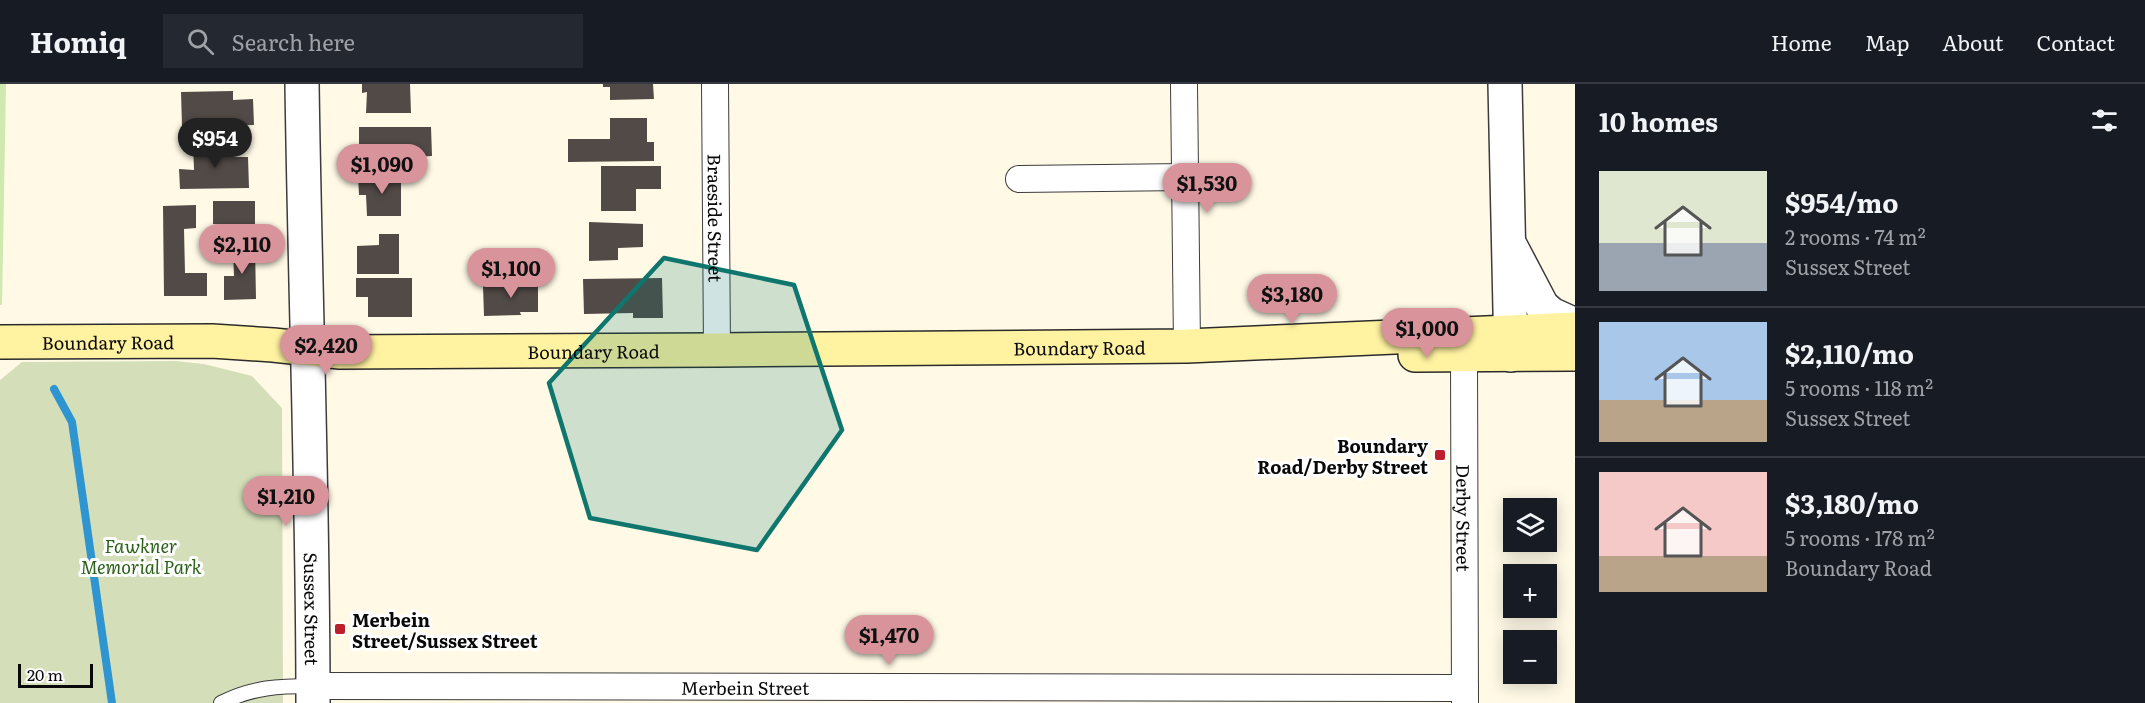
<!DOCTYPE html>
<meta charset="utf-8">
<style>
body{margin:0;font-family:Literata,serif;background:#242831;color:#f1f3f6;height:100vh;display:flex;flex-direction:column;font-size:22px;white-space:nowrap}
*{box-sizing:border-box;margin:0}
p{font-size:20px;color:#9ea1a6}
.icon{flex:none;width:33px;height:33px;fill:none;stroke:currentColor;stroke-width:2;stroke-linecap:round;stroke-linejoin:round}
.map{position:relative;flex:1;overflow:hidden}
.panel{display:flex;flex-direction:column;background:#171b24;width:570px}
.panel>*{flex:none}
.tools{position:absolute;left:1503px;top:414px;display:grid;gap:12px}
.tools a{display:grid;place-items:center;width:54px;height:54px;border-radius:0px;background:#171b24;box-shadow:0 3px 15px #0003;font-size:30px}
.scale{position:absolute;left:18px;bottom:15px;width:75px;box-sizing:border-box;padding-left:6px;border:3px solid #090909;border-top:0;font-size:16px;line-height:21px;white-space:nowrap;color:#090909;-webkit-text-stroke:4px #fff;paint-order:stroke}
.price{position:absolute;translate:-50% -51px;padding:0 14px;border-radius:21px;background:#d9949b;color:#111;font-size:20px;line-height:39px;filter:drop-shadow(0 2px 3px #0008)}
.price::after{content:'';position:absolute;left:50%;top:36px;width:18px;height:14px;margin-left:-9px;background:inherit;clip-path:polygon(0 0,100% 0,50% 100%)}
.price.current{background:#222;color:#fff}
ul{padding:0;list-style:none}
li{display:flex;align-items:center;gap:18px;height:150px;padding:0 24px}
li+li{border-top:2px solid #363941}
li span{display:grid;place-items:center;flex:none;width:168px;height:120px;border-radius:0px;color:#555}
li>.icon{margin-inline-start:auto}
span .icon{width:72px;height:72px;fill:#fffc;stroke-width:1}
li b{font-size:26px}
h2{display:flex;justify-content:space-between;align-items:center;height:72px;padding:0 24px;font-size:26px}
header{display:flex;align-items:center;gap:36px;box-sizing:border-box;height:84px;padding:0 30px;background:#171b24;border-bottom:2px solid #363941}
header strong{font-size:28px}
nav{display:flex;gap:33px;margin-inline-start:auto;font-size:21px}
.search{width:420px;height:54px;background:#242831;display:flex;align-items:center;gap:15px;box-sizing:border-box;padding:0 21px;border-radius:0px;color:#9ea1a6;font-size:22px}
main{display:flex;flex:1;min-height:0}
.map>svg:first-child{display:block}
.green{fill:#cfe9b0}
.cemetery{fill:#d4dfb9}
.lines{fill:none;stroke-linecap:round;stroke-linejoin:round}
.stream{stroke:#2e95d1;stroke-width:8}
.building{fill:#524a46}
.service-casing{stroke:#3c3c3c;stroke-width:16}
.minor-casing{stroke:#3c3c3c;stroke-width:28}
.tertiary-casing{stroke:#3c3c3c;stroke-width:36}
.secondary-casing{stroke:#2b2b2b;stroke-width:36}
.service{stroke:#fff;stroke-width:14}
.minor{stroke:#fff;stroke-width:26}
.tertiary{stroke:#fff;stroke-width:33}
.secondary{stroke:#fff2a1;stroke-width:33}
.marked{fill:#0f766e;fill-opacity:0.2;stroke:#0f766e;stroke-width:4.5;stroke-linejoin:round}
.poi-dot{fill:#bc1f2b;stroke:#fff;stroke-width:2}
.labels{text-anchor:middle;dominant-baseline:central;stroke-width:6;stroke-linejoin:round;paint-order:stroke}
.street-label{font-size:18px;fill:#090909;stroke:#fff}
.poi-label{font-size:18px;font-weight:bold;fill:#090909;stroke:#fff;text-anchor:end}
.park-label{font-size:18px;font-style:italic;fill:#2b6119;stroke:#fff}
</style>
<header>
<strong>Homiq</strong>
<div class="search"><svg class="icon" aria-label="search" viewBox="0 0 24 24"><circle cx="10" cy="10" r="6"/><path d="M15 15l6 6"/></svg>Search here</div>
<nav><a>Home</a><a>Map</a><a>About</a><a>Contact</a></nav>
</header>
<main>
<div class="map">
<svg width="1575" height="619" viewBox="0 0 1575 619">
<rect width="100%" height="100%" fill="#fff9e6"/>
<path class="green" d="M 0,0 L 6,0 L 2,221 L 0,221 Z"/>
<path class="cemetery" d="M 176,277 L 204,280 L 252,292 L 282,324 L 283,619 L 0,619 L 0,296 L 22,278 Z"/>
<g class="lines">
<path class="stream" d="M 54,305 L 72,338 L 112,619"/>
</g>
<path class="building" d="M 362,0 L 410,0 L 411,29 L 366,29 L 367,8 L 362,9 Z
M 603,0 L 653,0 L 654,15 L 610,16 L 610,3 L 603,3 Z
M 233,7 L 233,16 L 253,15 L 254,41 L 217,42 L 217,34 L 196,35 L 196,42 L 182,42 L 181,8 Z
M 610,34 L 647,34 L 647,58 L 654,58 L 654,77 L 568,78 L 568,55 L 610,55 Z
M 359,43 L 431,43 L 432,72 L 414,73 L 414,80 L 367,80 L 367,61 L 359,61 Z
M 193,58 L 223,58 L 223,73 L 248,73 L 249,104 L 180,105 L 179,85 L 194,86 Z
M 601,82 L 661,82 L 661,105 L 636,105 L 636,127 L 601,127 Z
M 358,92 L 401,92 L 401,132 L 367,132 L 366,111 L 359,111 Z
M 213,117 L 255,117 L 255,150 L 233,150 L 233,140 L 213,140 Z
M 196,121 L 196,144 L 184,145 L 185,189 L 207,189 L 207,212 L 164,212 L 163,122 Z
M 589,138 L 643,140 L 643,163 L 618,164 L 618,176 L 589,177 Z
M 379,150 L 399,150 L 399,190 L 357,190 L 357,162 L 379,161 Z
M 255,162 L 256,215 L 224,216 L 224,192 L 234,192 L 233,163 Z
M 356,194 L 412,194 L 412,233 L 368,233 L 368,213 L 356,213 Z
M 662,194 L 663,234 L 633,234 L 633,229 L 584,230 L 583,195 Z
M 511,197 L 538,197 L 538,228 L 520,228 L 521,231 L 484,232 L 483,202 L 511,201 Z"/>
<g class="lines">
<g class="service-casing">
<path id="service" d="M 221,619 C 253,603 279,602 313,602"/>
</g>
<g class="minor-casing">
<g id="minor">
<path id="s1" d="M 715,0 L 717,266"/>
<path d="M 1184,0 L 1187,262"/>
<path d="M 1019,95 L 1185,93"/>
<path id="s2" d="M 1464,272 L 1465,619"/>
<path id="s3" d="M 313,602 L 1465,604"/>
</g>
</g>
<g class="tertiary-casing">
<g id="tertiary">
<path id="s4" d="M 302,0 C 305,206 313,413 313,619"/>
<path d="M 1505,0 L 1511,271"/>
<path d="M 1511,163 L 1542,222 L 1551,230 L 1575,241"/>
</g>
</g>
<g class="secondary-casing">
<g id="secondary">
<path id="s5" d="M 0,258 L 212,257 L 273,261 L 340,268 L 717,266 L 1187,262 L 1575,245"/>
<path d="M 1415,271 L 1575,270"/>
</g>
</g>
<use href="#service" class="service"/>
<use href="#minor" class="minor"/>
<use href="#tertiary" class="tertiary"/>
<use href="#secondary" class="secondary"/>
</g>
<path class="marked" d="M 664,174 L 794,201 L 842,346 L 757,466 L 590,434 L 549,299 Z"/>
<g class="poi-dot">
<rect x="1434" y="365" width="12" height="12" rx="3"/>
<rect x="334" y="539" width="12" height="12" rx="3"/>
</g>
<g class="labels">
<g class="street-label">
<text stroke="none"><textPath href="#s1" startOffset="134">Braeside Street</textPath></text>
<text stroke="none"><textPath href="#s5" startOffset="108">Boundary Road</textPath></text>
<text stroke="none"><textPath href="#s5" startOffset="1080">Boundary Road</textPath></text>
<text stroke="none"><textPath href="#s5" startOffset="594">Boundary Road</textPath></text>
<text stroke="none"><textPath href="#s2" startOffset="162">Derby Street</textPath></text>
<text stroke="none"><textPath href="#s4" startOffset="525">Sussex Street</textPath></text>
<text stroke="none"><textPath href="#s3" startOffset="432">Merbein Street</textPath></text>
</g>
<g class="poi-label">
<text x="1428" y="361">Boundary<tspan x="1428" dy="21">Road/Derby Street</tspan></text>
<text x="352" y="535" text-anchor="start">Merbein<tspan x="352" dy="21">Street/Sussex Street</tspan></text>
</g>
<g class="park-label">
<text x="141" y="461">Fawkner<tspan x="141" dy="21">Memorial Park</tspan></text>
</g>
</g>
</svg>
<div class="tools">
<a><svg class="icon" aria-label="layers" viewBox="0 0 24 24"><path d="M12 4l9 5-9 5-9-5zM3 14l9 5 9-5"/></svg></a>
<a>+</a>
<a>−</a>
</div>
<div class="scale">20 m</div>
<b class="price current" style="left:215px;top:85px">$954</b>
<b class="price" style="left:382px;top:111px">$1,090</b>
<b class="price" style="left:1207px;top:130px">$1,530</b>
<b class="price" style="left:242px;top:191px">$2,110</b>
<b class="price" style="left:511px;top:215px">$1,100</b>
<b class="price" style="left:1292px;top:241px">$3,180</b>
<b class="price" style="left:1427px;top:275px">$1,000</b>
<b class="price" style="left:326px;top:292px">$2,420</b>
<b class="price" style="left:286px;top:443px">$1,210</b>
<b class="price" style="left:889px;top:582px">$1,470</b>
</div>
<section class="panel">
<h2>10 homes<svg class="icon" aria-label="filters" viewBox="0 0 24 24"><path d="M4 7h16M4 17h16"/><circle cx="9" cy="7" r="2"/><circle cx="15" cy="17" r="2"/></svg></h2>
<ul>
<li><span style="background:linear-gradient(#dfe7d0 60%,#9aa5b1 0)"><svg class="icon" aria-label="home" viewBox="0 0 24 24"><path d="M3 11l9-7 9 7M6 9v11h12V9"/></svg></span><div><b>$954/mo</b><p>2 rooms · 74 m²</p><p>Sussex Street</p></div></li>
<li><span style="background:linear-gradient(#a9c7e8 65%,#b9a48a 0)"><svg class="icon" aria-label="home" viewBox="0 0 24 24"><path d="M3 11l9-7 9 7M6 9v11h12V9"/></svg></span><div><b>$2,110/mo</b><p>5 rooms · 118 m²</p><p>Sussex Street</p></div></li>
<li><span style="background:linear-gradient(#f6c9c9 70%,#b9a48a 0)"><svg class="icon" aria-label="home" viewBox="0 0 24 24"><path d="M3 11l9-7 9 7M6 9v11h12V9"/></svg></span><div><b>$3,180/mo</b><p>5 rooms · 178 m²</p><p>Boundary Road</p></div></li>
</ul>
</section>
</main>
